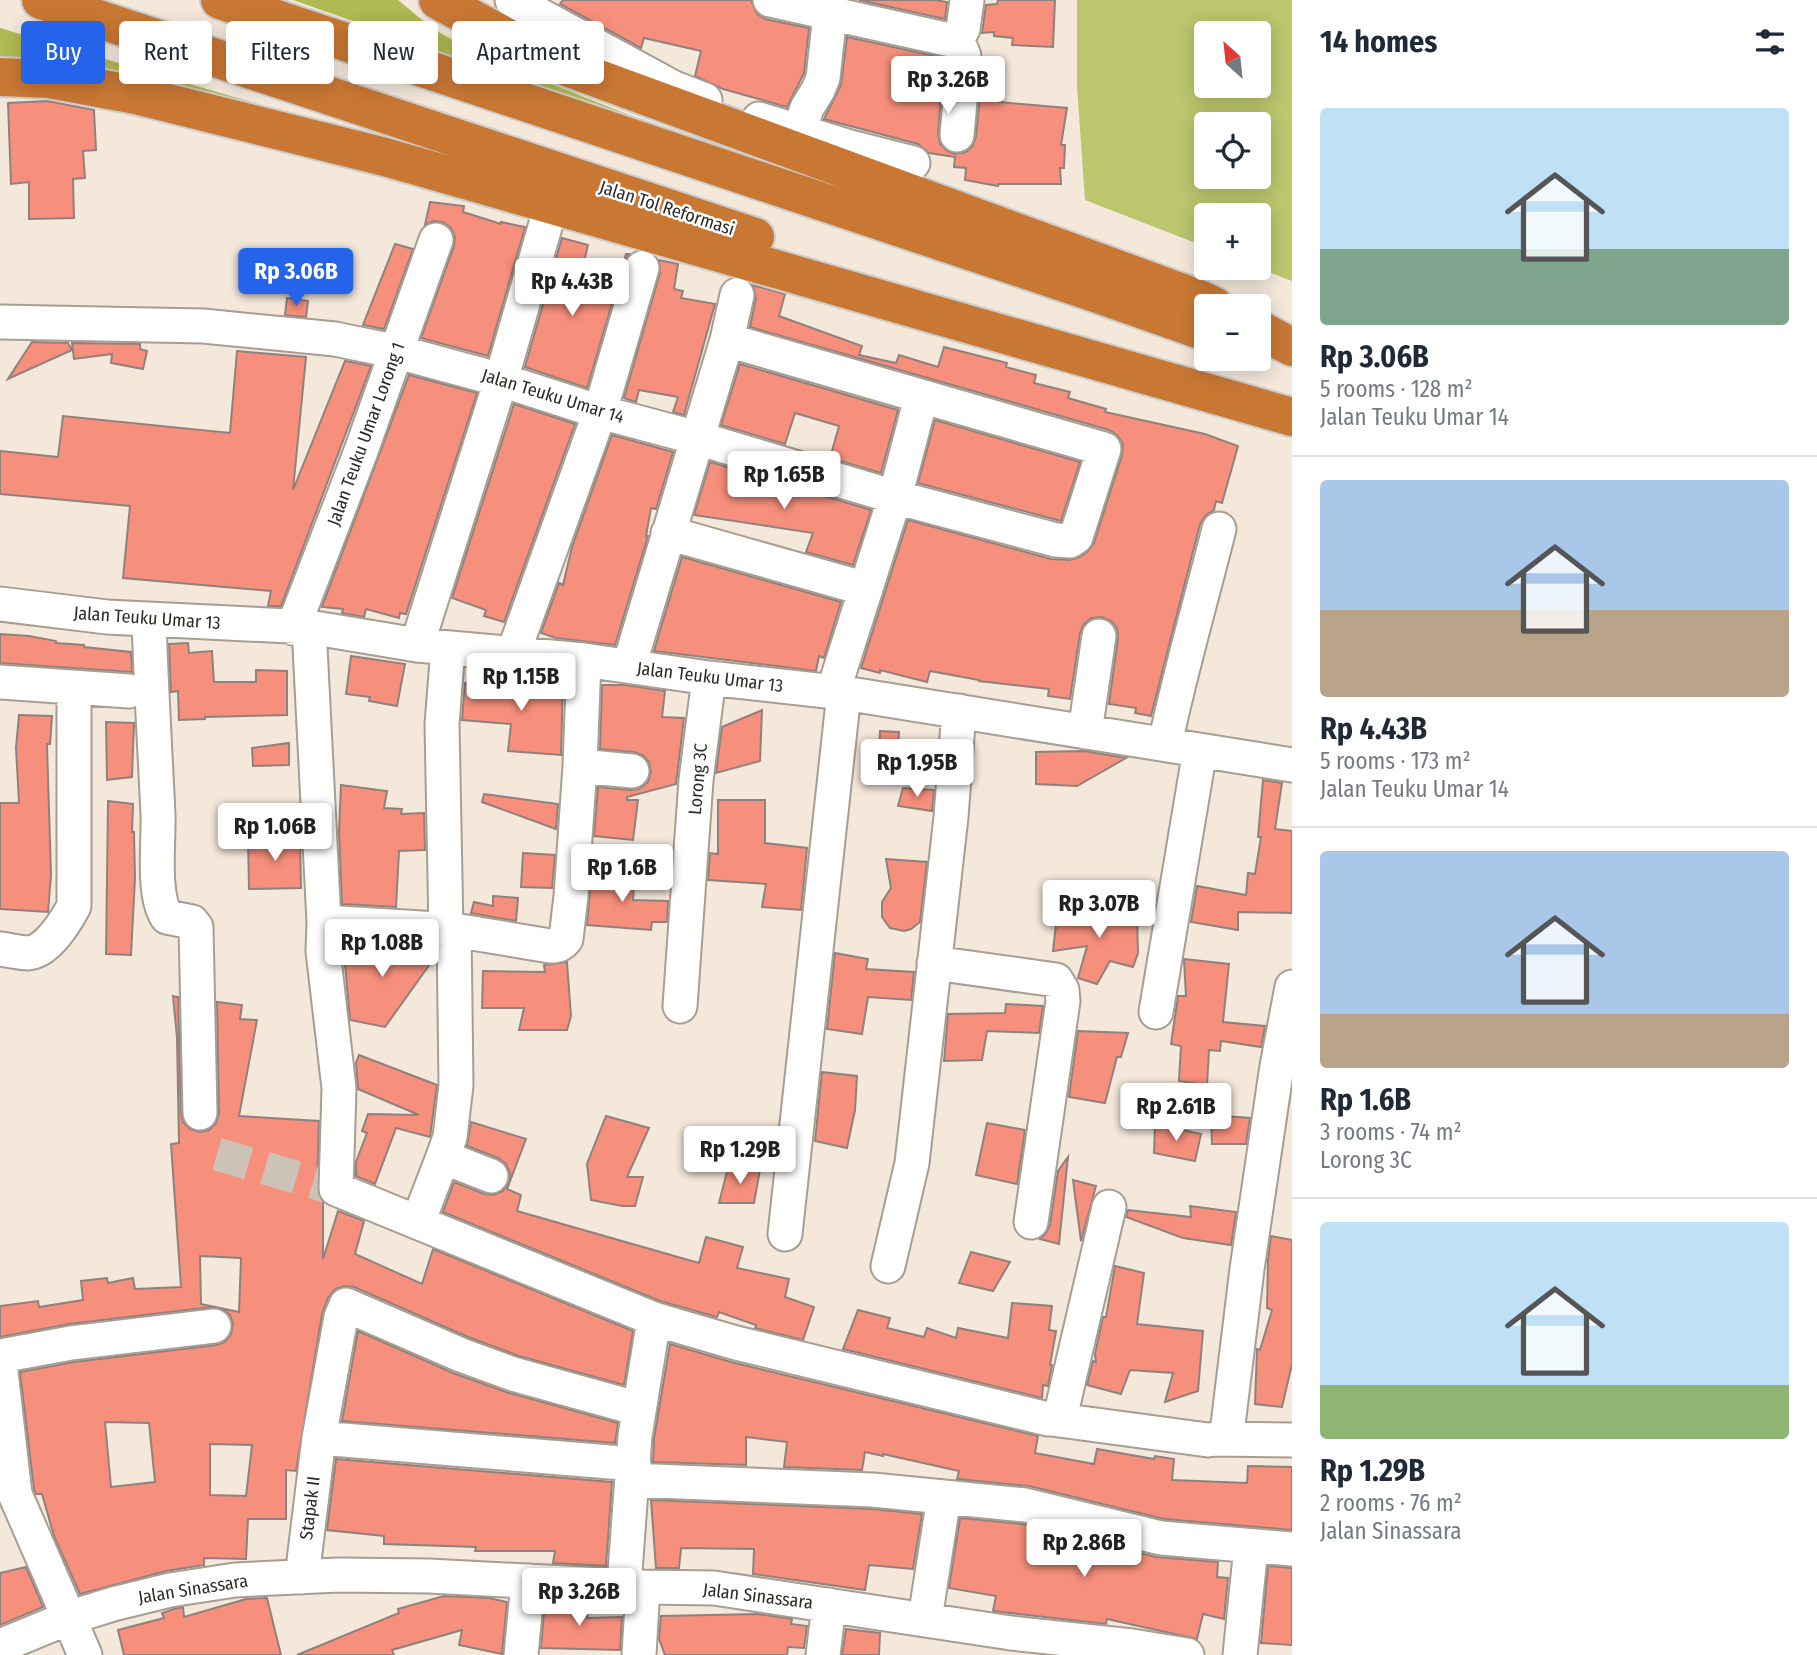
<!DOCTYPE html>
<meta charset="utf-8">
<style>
body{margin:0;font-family:"Fira Sans Condensed",sans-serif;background:#f6f6f7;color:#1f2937;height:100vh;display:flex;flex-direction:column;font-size:26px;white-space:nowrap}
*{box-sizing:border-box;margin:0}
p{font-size:23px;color:#747a83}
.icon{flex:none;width:38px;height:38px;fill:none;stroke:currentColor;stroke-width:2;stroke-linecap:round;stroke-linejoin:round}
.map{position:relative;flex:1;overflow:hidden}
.details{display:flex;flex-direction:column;background:#fff;width:525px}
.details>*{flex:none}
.top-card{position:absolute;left:21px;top:21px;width:665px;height:63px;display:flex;gap:14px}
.needle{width:46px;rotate:333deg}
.fabs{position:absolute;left:1194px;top:21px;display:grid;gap:14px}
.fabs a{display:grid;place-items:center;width:77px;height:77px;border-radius:7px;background:#fff;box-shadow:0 4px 18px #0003;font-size:35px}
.price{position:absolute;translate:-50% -60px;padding:0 16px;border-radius:7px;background:#fff;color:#222;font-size:23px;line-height:46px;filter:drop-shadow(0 2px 4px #0008)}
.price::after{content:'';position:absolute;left:50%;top:42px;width:21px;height:16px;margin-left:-10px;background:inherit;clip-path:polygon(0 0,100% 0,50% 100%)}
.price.active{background:#2563eb;color:#fff}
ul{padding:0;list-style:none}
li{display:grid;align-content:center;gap:14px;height:371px;padding:0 28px}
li+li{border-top:2px solid #e0e1e3}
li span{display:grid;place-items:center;height:217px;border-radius:7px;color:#555}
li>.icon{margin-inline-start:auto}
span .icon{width:126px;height:126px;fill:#fffc;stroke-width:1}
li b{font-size:30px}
h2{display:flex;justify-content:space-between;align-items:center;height:84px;padding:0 28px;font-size:30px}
.chip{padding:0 24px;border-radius:7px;background:#fff;box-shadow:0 4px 18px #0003;font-size:24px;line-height:63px}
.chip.active{background:#2563eb;color:#fff}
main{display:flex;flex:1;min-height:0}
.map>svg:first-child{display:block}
.green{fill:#bbc66d;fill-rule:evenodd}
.forest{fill:#afba53}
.building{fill:#f68f7b;stroke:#91807d;stroke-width:2;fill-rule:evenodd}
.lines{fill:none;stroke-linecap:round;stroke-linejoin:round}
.minor-tunnel{stroke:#ccc2b7;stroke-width:33;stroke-dasharray:33 17;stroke-linecap:butt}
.minor-casing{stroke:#a89d91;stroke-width:37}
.highway-casing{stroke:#cdcccb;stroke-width:42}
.minor{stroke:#fff;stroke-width:33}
.highway{stroke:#c97834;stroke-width:38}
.labels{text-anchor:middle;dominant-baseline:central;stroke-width:5;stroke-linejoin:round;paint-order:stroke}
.street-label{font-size:18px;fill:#2e2a25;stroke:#fff}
</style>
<main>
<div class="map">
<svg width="1292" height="1655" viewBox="0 0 1292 1655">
<rect width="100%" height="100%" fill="#f4e8db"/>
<path class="green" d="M 1077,0 L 1292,0 L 1292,281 L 1258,268 L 1258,215 L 1206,215 L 1206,247 L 1085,200 L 1077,86 ZM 1206,33 L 1258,33 L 1258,86 L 1206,86 ZM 1206,124 L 1258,124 L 1258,177 L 1206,177 Z"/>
<path class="forest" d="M 293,0 L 398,0 L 433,29 L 482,56 L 694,141 Z
M 0,28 L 441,158 L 0,65 Z"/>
<path class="building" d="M 563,0 L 751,0 L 757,14 L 765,19 L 809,28 L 804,73 L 787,107 L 723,89 L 695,76 L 701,51 L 644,38 L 641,48 L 560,4 Z
M 859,0 L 935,0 L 947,2 L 945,19 Z
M 998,0 L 1055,0 L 1053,47 L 1012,45 L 1013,38 L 994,36 L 994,32 L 982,33 L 986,5 L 997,4 Z
M 847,37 L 944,58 L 938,134 L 940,144 L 947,151 L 955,154 L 966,152 L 972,147 L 976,137 L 982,73 L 1002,74 L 999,102 L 1067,108 L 1061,145 L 1065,145 L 1064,168 L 1060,168 L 1061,184 L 998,184 L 998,186 L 965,180 L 966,168 L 954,167 L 955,157 L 929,153 L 918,144 L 824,119 L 841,85 Z
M 48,101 L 94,110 L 96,150 L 83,151 L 85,178 L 73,179 L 74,218 L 29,219 L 29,182 L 11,184 L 8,103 Z
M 430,202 L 464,206 L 463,212 L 501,224 L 501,222 L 525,227 L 488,356 L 421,338 L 454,246 L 455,237 L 451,228 L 443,222 L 433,221 L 425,225 Z
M 562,238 L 588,245 L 582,271 L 618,281 L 626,254 L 629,254 L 624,263 L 587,388 L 525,367 Z
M 395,244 L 413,249 L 384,329 L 363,325 Z
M 659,260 L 678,264 L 674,289 L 683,291 L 681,298 L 715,304 L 684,415 L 673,412 L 678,397 L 639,390 L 636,402 L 624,398 L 660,273 Z
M 753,285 L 785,294 L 779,316 L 862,346 L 859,355 L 896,363 L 899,355 L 938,367 L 944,347 L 1007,363 L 1006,367 L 1036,375 L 1034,383 L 1070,392 L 1068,398 L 1106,409 L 1105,412 L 1205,434 L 1238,446 L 1222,503 L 1216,501 L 1214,510 L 1206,515 L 1200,524 L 1151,716 L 1135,713 L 1136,708 L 1109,704 L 1118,638 L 1117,628 L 1111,621 L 1102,617 L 1091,618 L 1084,624 L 1080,633 L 1070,699 L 1048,696 L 1049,689 L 979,681 L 979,680 L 930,671 L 927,682 L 880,670 L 880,673 L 861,668 L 908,520 L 1051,559 L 1069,560 L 1080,557 L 1087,552 L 1094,543 L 1122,455 L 1123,444 L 1117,435 L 1109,430 L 750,327 L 756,298 Z
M 287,298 L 308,301 L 306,317 L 285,315 Z
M 32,342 L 68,343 L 72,350 L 8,379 Z
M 72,343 L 140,344 L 140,349 L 147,351 L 143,369 L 111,363 L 112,354 L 74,359 Z
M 237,351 L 306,357 L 293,490 L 345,361 L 371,366 L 281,606 L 268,606 L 271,591 L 123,578 L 130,506 L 0,494 L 0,451 L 58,457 L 63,416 L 230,433 Z
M 740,364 L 898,410 L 881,473 L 830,458 L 839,426 L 795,413 L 785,444 L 721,425 Z
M 409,375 L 477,393 L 406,614 L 400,613 L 399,618 L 366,609 L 364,617 L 342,613 L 343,609 L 322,607 Z
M 514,404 L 575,424 L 504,622 L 484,616 L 486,610 L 452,598 Z
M 935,420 L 1080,462 L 1061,521 L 918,483 Z
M 612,435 L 673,452 L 656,509 L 651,508 L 646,536 L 648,536 L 615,645 L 556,638 L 541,633 L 559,583 L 563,585 L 572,547 Z
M 710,462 L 871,510 L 853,565 L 806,552 L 813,533 L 694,515 Z
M 682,557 L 841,602 L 824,658 L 819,656 L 816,671 L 654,651 Z
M 0,634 L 29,636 L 56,641 L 56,643 L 84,645 L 84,647 L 131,652 L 132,672 L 0,663 Z
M 188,643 L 189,653 L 212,651 L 214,682 L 256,682 L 256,670 L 287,671 L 287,715 L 205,717 L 205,719 L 179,720 L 178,691 L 171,692 L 169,644 Z
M 351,656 L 405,664 L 397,706 L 369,701 L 370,697 L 346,694 Z
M 527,680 L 563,681 L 561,755 L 508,751 L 511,724 L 462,720 L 465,683 L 527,688 Z
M 602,685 L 626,685 L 665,691 L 662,717 L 684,718 L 676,784 L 627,797 L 627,800 L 638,800 L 633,840 L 594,836 L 598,787 L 630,790 L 639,789 L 648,782 L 651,772 L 649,762 L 643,755 L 634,752 L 600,749 Z
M 762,710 L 760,761 L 716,773 L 722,727 Z
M 19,715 L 52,716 L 50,744 L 47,744 L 51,875 L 48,912 L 0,909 L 0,803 L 19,803 L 16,748 Z
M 106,722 L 134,723 L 132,777 L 107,780 Z
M 880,731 L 899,732 L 896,784 L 877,783 Z
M 289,743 L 289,765 L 253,766 L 252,748 Z
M 1084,751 L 1126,758 L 1077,786 L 1036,784 L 1036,752 Z
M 1263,780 L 1282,783 L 1275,829 L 1292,831 L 1292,913 L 1238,912 L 1238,930 L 1191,922 L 1197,886 L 1246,895 L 1248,873 L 1255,874 L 1261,837 L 1258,837 Z
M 341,785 L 387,791 L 384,808 L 402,809 L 401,814 L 424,813 L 425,850 L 399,851 L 396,907 L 342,904 L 339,832 Z
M 903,788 L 934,790 L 932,811 L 898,806 Z
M 484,794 L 558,804 L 556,829 L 482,802 Z
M 718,800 L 765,800 L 765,843 L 807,848 L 801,910 L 762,907 L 766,884 L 708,880 L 710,853 L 718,854 Z
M 108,801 L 133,804 L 132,832 L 134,832 L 135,878 L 131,955 L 106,954 Z
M 300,837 L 301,888 L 249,889 L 248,839 Z
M 523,853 L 555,855 L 552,888 L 521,887 Z
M 886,859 L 927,862 L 920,922 L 911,929 L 904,931 L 890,928 L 882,917 L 882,902 L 891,888 Z
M 592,872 L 635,876 L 633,900 L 668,901 L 667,922 L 652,922 L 651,930 L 587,925 Z
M 493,896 L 518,898 L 516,921 L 471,913 L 474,902 L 493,906 Z
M 1094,911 L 1137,916 L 1138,953 L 1133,967 L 1110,961 L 1097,984 L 1078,978 L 1087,946 L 1053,951 L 1057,915 L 1094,914 Z
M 343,942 L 435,948 L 435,957 L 385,1027 L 350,1020 Z
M 835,953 L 868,959 L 866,969 L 914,972 L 911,1000 L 868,997 L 862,1034 L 827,1029 Z
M 1184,959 L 1229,964 L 1223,1022 L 1265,1026 L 1261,1047 L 1221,1041 L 1220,1051 L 1209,1050 L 1207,1085 L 1179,1081 L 1181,1046 L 1171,1044 L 1178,996 L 1186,996 Z
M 567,962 L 571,1016 L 567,1030 L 519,1030 L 524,1008 L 482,1008 L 483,971 L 545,972 L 544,965 Z
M 173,996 L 178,997 L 181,1113 L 183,1122 L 190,1129 L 200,1132 L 209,1130 L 216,1123 L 219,1113 L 217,1002 L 242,1005 L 240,1019 L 257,1020 L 239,1116 L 319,1121 L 317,1188 L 320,1199 L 323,1202 L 323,1259 L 338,1211 L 364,1221 L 355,1254 L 422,1284 L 433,1249 L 633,1331 L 624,1385 L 519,1356 L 468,1337 L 354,1287 L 344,1286 L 335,1289 L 328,1298 L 322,1314 L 296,1471 L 286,1470 L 286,1519 L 248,1519 L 246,1559 L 204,1558 L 204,1565 L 166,1571 L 80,1594 L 54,1536 L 42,1494 L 36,1494 L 34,1489 L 20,1372 L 74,1362 L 216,1345 L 225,1342 L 231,1334 L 233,1323 L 230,1315 L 222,1309 L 212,1307 L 69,1324 L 0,1337 L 0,1306 L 38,1301 L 39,1307 L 83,1300 L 81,1281 L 107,1278 L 108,1283 L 133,1278 L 135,1289 L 181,1287 L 171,1144 L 179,1143 L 177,1038 ZM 200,1256 L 241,1258 L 239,1312 L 201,1304 ZM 105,1422 L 149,1423 L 155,1482 L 111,1487 ZM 210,1444 L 252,1445 L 246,1496 L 210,1495 Z
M 1006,1004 L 1043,1006 L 1039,1033 L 987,1031 L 982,1060 L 944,1061 L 948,1014 L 1005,1013 Z
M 1078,1031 L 1128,1033 L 1121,1057 L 1117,1057 L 1105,1103 L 1069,1097 Z
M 359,1055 L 437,1085 L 430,1137 L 396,1128 L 375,1184 L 356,1176 L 356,1162 L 367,1133 L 362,1131 L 368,1114 L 419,1115 L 358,1089 L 356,1063 Z
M 822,1072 L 857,1076 L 855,1110 L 847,1148 L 815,1141 Z
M 1211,1115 L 1250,1118 L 1246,1144 L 1212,1144 Z
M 606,1116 L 649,1128 L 627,1177 L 643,1177 L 635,1206 L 622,1206 L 591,1200 L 587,1164 Z
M 471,1122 L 526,1139 L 507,1189 L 521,1195 L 517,1211 L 699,1263 L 706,1237 L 743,1247 L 737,1268 L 789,1279 L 785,1297 L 814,1307 L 803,1340 L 755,1328 L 756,1325 L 719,1312 L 717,1317 L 660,1301 L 443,1212 L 454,1182 L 484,1194 L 493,1195 L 503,1191 L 509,1182 L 510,1173 L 506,1164 L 498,1158 L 467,1146 Z
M 987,1123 L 1025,1130 L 1017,1184 L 976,1175 Z
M 1155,1124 L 1201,1134 L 1195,1161 L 1154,1153 Z
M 1068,1157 L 1059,1244 L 1040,1239 L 1046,1233 L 1050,1225 L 1058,1171 Z
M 728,1168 L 760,1170 L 754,1203 L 719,1203 Z
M 1073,1180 L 1096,1186 L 1081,1241 Z
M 1190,1206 L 1236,1212 L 1231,1245 L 1183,1238 L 1126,1217 L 1128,1210 L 1191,1217 Z
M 1271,1236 L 1292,1240 L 1292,1364 L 1282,1407 L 1255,1404 L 1257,1349 L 1260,1350 L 1272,1310 L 1267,1308 L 1268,1260 Z
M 971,1252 L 1010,1262 L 993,1291 L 959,1283 Z
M 1115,1266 L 1144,1273 L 1137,1324 L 1203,1331 L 1198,1391 L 1165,1402 L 1173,1373 L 1130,1370 L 1121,1394 L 1087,1385 L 1093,1361 L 1096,1362 L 1095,1354 L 1103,1317 L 1106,1317 Z
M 1012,1303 L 1052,1306 L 1049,1330 L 1056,1331 L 1050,1365 L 1052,1365 L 1048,1386 L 1043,1385 L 1042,1398 L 843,1349 L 858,1310 L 890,1318 L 887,1328 L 924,1337 L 927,1328 L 956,1338 L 958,1328 L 1008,1338 Z
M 358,1331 L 453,1373 L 506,1392 L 618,1423 L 615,1443 L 342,1421 Z
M 670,1344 L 731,1362 L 1038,1436 L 1035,1453 L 1094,1464 L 1097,1449 L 1154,1459 L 1155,1456 L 1174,1459 L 1172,1480 L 1247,1483 L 1248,1466 L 1292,1467 L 1292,1530 L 1164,1519 L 1029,1486 L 957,1479 L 959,1471 L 883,1454 L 883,1456 L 865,1452 L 862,1470 L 784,1467 L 787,1442 L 746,1437 L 746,1465 L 653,1462 L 654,1438 Z
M 336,1459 L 612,1482 L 606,1566 L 553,1563 L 555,1551 L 475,1551 L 476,1547 L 384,1544 L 384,1536 L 327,1530 Z
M 651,1500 L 872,1509 L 922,1514 L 913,1569 L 869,1565 L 865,1590 L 753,1574 L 754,1549 L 681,1548 L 679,1568 L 656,1568 Z
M 960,1518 L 1022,1524 L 1156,1557 L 1218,1562 L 1217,1577 L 1228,1578 L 1224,1619 L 1203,1614 L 1197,1639 L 1107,1619 L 1106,1624 L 993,1611 L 996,1596 L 949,1588 Z
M 1268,1566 L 1292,1568 L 1292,1645 L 1261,1643 Z
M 26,1567 L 43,1607 L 0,1625 L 0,1573 Z
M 444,1596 L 489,1598 L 507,1602 L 502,1654 L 459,1645 L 462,1630 L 392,1650 L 394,1655 L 297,1655 L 399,1613 L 398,1609 Z
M 267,1598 L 281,1655 L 124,1655 L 118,1630 L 164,1618 L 162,1613 L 174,1609 L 183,1607 L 184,1617 L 246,1599 Z
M 545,1601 L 588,1603 L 587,1618 L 622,1617 L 620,1650 L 541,1648 Z
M 758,1614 L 792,1619 L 791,1624 L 807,1626 L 804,1648 L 788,1647 L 787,1655 L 665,1655 L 659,1639 L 661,1616 Z
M 846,1629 L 880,1633 L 879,1655 L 842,1655 Z"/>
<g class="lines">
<path class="minor-tunnel" d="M 217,1154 L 336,1189"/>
<g class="minor-casing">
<path id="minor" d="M 512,0 L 674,88 L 705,100
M 770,0 L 950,40 L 957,39
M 957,39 L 963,29 L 967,0
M 759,119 L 850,147 L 913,163
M 799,132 L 807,108 L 818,90 L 823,78 L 830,14
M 957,135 L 964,56 L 957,39
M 0,322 L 203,326 L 335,339 L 398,352 L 501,380 L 600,412 L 697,438 L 895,497 L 833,692
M 727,340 L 737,295
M 668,533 L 866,589
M 0,604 L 107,617 L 309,627 L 417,645 L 584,660 L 709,678 L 844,693 L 1292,765
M 149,620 C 151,685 155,750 158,815 C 159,842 152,895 167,917 L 192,922 L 196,927 L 200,1113
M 309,627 L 324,922 L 323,951 L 339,1088 L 336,1189 L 654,1319 L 736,1343 L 1048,1419 L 1057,1416 L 1062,1409 L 1109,1207
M 293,628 L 361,451 L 436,240
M 417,645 L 501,380 L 547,220
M 513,654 L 600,412 L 642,268
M 629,666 L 727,340 L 1104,449 L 1076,537 L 1070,541 L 1056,540 L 895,497 L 921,398
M 0,682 L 129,691
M 1085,732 L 1099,636
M 1165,744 C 1180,672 1201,601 1219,529
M 580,766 L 632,771
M 324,922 L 454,930 L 550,946 C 558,946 561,945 566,939 L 571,896 L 580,766 L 584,660
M 446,930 L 442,724 L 448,648
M 0,949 C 9,950 19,953 28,953 C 47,952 66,921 74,906 L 74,688
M 934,963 L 1056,980 L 1062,990 L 1063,1001 L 1031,1222
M 680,1006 L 696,780 L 709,678
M 1156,1012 L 1200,750
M 443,1157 L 450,1137 L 456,1085 L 454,930
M 418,1222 L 443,1157 L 491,1176
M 785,1234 L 844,693
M 888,1266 L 912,1163 L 951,817 L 959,711
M 0,1363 L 15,1494 L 85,1655
M 0,1363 L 6,1355 L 71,1343 L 214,1326
M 1044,1418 L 1208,1440 L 1216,1439 L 1227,1433 L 1247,1269 L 1277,1066 L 1292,987
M 319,1438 L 634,1464
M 1216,1439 L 1292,1440
M 632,1480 L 873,1490 L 1025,1505 L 1161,1538 L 1292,1549
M 302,1577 L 319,1438 L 341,1317 L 346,1305 L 461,1355 L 513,1374 L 639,1409
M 624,1585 L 635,1436 L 654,1319
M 925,1619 L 944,1497
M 0,1646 L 68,1618 L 113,1604 L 170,1590 L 235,1580 L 338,1575 L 429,1576 L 643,1587 L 714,1588 L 1011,1633 L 1132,1646 L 1187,1655
M 521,1655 L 528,1581
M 639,1655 L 643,1587
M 823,1655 L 829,1605
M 1240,1655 L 1251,1547"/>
</g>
<g class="highway-casing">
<path id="highway" d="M 41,0 L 755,237
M 220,0 L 1092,292 L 1206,332
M 438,0 L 550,61 L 1199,299 L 1214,306
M 0,77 L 49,79 L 136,95 L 385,157 L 1292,417
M 1258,329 L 1292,347"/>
</g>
<use href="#minor" class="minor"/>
<use href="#highway" class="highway"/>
</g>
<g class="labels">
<g class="street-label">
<text transform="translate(667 208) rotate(18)">Jalan Tol Reformasi</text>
<text transform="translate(553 396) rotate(17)">Jalan Teuku Umar 14</text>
<text transform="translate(366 434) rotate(-70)">Jalan Teuku Umar Lorong 1</text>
<text transform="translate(147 618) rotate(4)">Jalan Teuku Umar 13</text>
<text transform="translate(710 677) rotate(7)">Jalan Teuku Umar 13</text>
<text transform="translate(698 779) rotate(-85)">Lorong 3C</text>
<text transform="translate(310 1508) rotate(-83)">Stapak II</text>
<text transform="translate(193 1589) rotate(-9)">Jalan Sinassara</text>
<text transform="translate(758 1596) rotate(7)">Jalan Sinassara</text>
</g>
</g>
</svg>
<div class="fabs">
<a><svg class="needle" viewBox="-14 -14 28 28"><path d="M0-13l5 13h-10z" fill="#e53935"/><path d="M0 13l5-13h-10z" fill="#747a83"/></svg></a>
<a><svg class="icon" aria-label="locate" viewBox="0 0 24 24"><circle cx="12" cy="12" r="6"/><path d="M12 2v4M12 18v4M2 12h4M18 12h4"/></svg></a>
<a>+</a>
<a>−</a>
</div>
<b class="price" style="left:948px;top:116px">Rp 3.26B</b>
<b class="price active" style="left:296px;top:308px">Rp 3.06B</b>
<b class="price" style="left:572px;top:318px">Rp 4.43B</b>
<b class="price" style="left:784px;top:511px">Rp 1.65B</b>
<b class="price" style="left:521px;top:713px">Rp 1.15B</b>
<b class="price" style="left:917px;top:799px">Rp 1.95B</b>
<b class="price" style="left:275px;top:863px">Rp 1.06B</b>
<b class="price" style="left:622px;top:904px">Rp 1.6B</b>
<b class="price" style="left:1099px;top:940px">Rp 3.07B</b>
<b class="price" style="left:382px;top:979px">Rp 1.08B</b>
<b class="price" style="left:1176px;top:1143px">Rp 2.61B</b>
<b class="price" style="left:740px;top:1186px">Rp 1.29B</b>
<b class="price" style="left:1084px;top:1579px">Rp 2.86B</b>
<b class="price" style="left:579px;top:1628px">Rp 3.26B</b>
<div class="top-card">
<a class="chip active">Buy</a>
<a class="chip">Rent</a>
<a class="chip">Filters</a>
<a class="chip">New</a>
<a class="chip">Apartment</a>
</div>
</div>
<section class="details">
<h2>14 homes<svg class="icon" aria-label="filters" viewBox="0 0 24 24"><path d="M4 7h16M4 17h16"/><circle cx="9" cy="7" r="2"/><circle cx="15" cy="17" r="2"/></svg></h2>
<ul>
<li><span style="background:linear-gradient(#bfe0f5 65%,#7fa58c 0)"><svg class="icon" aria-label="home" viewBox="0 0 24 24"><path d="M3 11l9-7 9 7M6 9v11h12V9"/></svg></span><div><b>Rp 3.06B</b><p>5 rooms · 128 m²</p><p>Jalan Teuku Umar 14</p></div></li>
<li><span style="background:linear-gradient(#a9c7e8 60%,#b9a48a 0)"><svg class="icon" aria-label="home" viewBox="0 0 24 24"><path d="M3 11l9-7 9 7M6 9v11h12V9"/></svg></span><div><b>Rp 4.43B</b><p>5 rooms · 173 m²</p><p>Jalan Teuku Umar 14</p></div></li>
<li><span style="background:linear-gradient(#a9c7e8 75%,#b9a48a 0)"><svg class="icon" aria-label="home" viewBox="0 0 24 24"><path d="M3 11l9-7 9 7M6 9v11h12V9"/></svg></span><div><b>Rp 1.6B</b><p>3 rooms · 74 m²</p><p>Lorong 3C</p></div></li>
<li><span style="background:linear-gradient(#bfe0f5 75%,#8fb573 0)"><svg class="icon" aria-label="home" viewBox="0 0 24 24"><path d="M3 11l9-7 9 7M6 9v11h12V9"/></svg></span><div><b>Rp 1.29B</b><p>2 rooms · 76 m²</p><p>Jalan Sinassara</p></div></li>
</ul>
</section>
</main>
